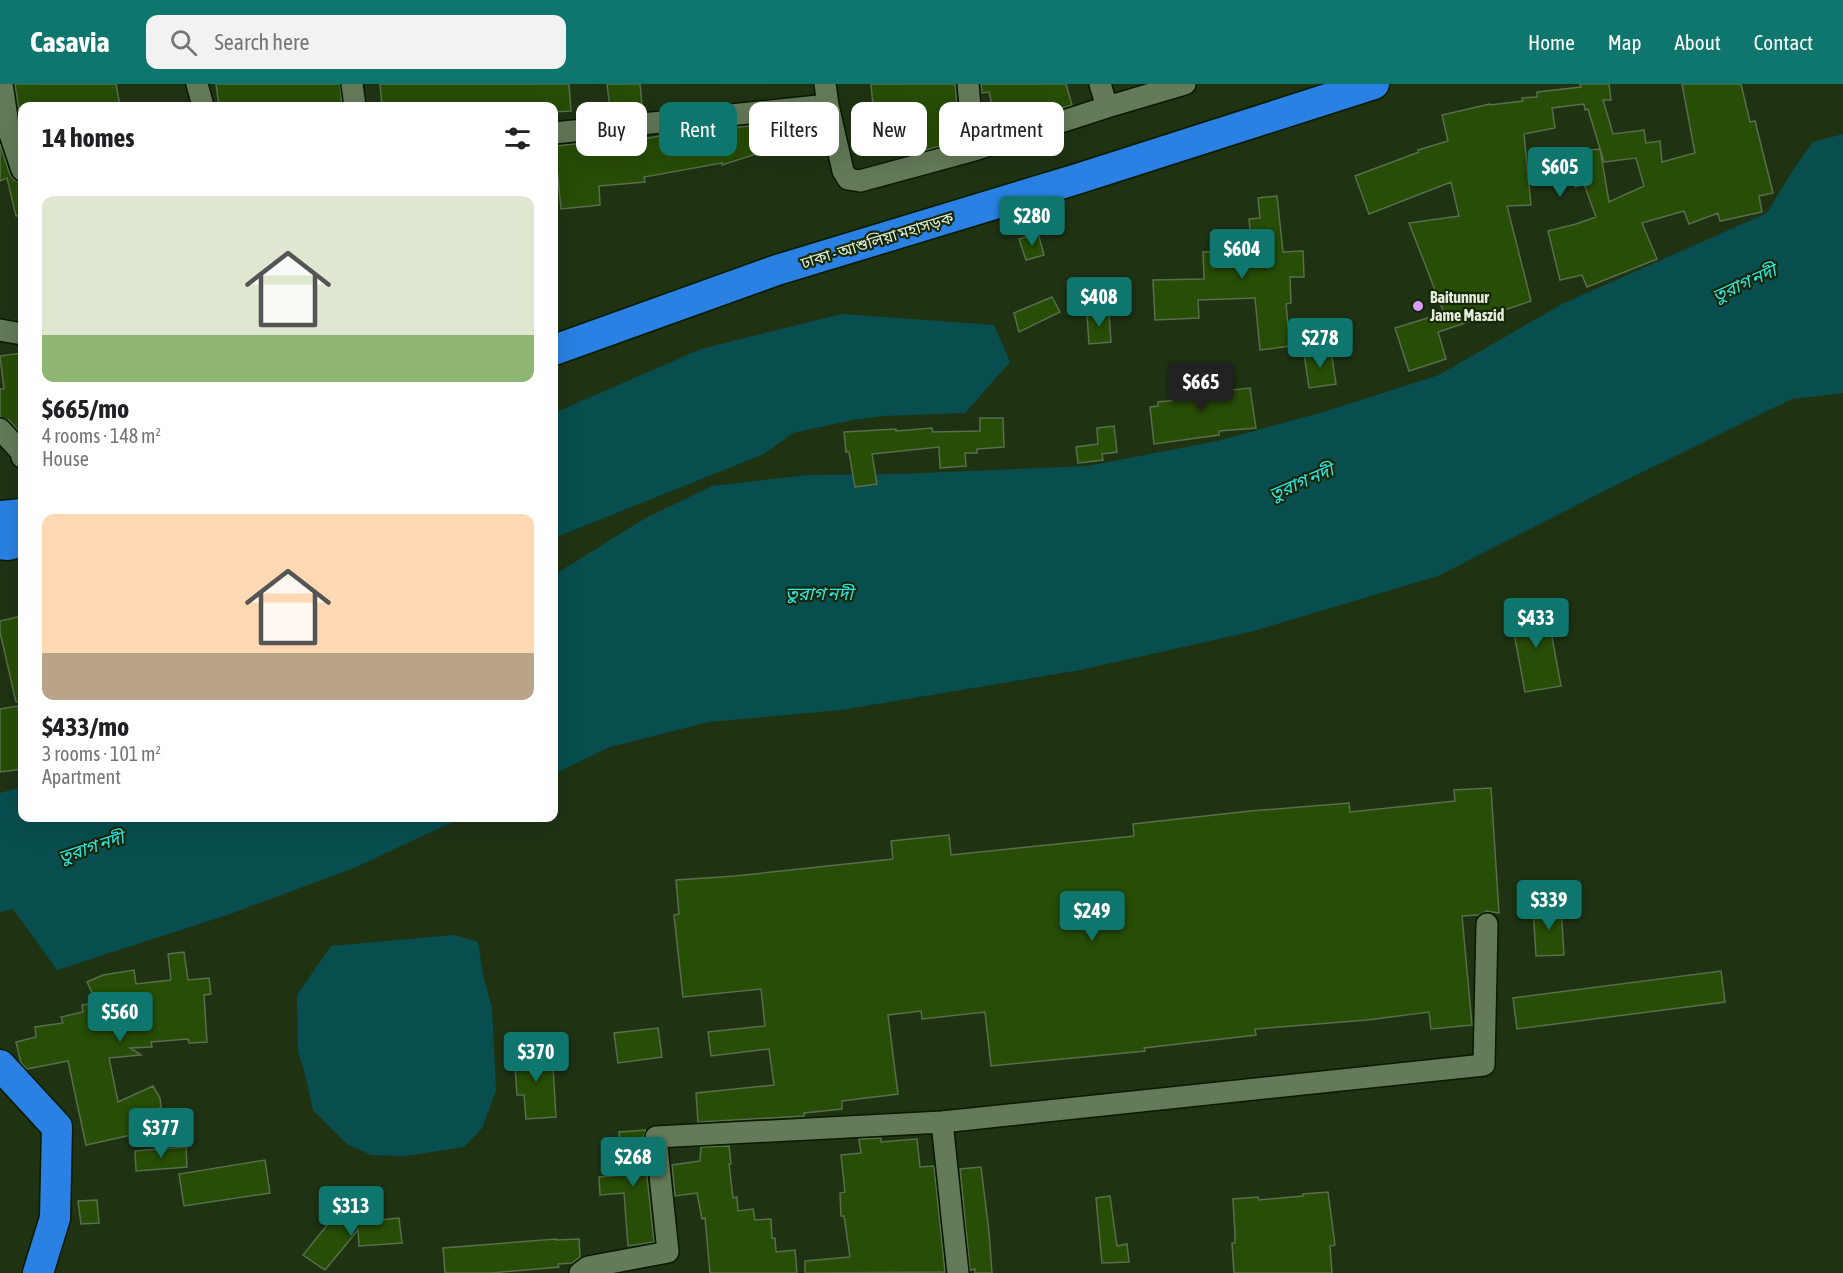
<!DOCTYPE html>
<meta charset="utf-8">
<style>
body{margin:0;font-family:"Asap Condensed","Noto Sans Bengali",sans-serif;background:#f2f2f2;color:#202124;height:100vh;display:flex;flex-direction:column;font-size:22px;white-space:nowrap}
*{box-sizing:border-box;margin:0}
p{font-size:20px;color:#757577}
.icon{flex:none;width:33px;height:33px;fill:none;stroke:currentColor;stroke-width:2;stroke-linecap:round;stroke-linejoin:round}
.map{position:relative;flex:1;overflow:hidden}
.drawer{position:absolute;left:18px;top:18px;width:540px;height:720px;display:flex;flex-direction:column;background:#fff;border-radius:12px;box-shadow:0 6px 24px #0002}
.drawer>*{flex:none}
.guide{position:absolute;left:576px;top:18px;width:570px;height:54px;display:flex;gap:12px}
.price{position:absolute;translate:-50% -51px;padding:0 14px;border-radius:6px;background:#0f766e;color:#fff;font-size:20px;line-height:39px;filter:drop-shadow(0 2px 3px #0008)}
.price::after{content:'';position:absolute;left:50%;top:36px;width:18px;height:14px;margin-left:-9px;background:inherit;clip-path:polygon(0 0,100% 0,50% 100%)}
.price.current{background:#222;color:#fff}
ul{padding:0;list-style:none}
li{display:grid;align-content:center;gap:12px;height:318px;padding:0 24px}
li span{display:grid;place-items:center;height:186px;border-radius:12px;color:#555}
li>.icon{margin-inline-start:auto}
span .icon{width:108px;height:108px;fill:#fffc;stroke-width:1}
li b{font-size:26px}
h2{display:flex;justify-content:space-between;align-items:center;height:72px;padding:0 24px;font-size:26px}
.tag{padding:0 21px;border-radius:12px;background:#fff;box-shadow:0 6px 24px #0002;font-size:21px;line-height:54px}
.tag.current{background:#0f766e;color:#fff}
header{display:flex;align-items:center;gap:36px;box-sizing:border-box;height:84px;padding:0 30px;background:#0f766e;color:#fff}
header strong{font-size:28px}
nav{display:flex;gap:33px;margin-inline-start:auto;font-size:21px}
.search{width:420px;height:54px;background:#f2f2f2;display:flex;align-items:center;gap:15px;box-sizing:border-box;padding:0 21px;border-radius:12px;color:#757577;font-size:22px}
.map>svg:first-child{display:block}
.water{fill:#084e4e}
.building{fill:#274d06;stroke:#586e4c;stroke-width:1.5}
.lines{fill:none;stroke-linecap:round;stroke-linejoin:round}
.minor-casing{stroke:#081a00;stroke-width:24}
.highway-casing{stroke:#081a00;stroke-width:33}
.minor{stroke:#647a58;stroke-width:21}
.highway{stroke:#2a81e3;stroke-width:30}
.poi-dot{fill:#da9af7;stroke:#162809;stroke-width:2}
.labels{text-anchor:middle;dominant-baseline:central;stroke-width:4.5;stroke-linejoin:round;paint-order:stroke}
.street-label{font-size:16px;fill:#e0edda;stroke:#162809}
.poi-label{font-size:16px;font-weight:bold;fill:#e0edda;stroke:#162809;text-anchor:start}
.water-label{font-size:18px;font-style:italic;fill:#31e4e3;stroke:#162809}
</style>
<header>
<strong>Casavia</strong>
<div class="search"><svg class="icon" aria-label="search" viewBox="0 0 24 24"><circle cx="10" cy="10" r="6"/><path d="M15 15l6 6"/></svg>Search here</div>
<nav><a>Home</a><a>Map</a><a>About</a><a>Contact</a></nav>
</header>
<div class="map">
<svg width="1843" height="1189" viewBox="0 0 1843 1189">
<rect width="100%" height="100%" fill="#1f3313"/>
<path class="water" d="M 1843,50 L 1843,309 L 1792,315 L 1614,402 L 1438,492 L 1250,548 L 1080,586 L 841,626 L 709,638 L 610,663 L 554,690 L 554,491 L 644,435 L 712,402 L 808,391 L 899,390 L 1088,382 L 1217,357 L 1327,327 L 1439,291 L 1562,220 L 1767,129 L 1793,86 L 1813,58 Z
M 842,230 L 994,241 L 1010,278 L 965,329 L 883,332 L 853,336 L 793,349 L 764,370 L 554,454 L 554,329 L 701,265 Z
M 22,703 L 22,734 L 461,734 L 354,784 L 230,830 L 57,886 L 13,825 L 0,828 L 0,709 Z
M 454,851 L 478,858 L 483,890 L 492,924 L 496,1007 L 482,1044 L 464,1063 L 406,1072 L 371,1071 L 347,1060 L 313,1026 L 304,986 L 298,968 L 297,911 L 331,862 Z"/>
<path class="building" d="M 15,0 L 116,0 L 120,22 L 22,22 L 22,47 Z
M 216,0 L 340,0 L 342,22 L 219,22 Z
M 380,0 L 569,0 L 571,27 L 554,28 L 554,22 L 382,22 Z
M 607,0 L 640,0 L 642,22 L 610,25 Z
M 871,0 L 955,0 L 960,57 L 922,67 L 920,51 L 916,51 L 916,48 L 876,55 Z
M 981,0 L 1066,0 L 1072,21 L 998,44 L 989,8 L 982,9 Z
M 1580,0 L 1609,0 L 1611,16 L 1603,16 L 1613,50 L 1644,46 L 1646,59 L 1660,57 L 1662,78 L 1695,69 L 1682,0 L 1741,0 L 1750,38 L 1755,37 L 1773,109 L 1759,112 L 1762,128 L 1720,137 L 1718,129 L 1689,140 L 1684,127 L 1642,139 L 1657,175 L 1587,203 L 1582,191 L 1560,196 L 1548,147 L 1576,140 L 1596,133 L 1584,100 L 1575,103 L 1570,86 L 1572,86 L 1570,68 L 1600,65 L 1609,118 L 1644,102 L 1636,74 L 1604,78 L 1588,25 L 1585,26 L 1584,20 L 1552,24 L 1555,44 L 1524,50 L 1531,121 L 1507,122 L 1531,217 L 1438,248 L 1446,275 L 1409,287 L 1395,244 L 1444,229 L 1409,139 L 1459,132 L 1451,98 L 1369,130 L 1355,92 L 1419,68 L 1418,66 L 1448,57 L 1442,31 L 1490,20 L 1490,21 L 1523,17 L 1522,14 L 1537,13 L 1537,8 L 1581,3 Z
M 818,35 L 821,49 L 722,81 L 722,79 L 644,93 L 645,98 L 599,102 L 600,121 L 561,125 L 555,62 L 595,58 L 595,61 L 643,56 L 643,55 L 671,50 Z
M 0,60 L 10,91 L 14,96 L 22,98 L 22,131 L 16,132 L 7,94 L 0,97 Z
M 1277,112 L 1283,168 L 1303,167 L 1304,193 L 1290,193 L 1291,219 L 1286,220 L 1290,262 L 1260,266 L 1255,214 L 1198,216 L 1199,234 L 1155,236 L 1153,196 L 1204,195 L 1203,168 L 1252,166 L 1249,135 L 1260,134 L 1258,114 Z
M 1038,149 L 1044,171 L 1026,176 L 1019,155 Z
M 1052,213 L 1060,228 L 1019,248 L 1014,229 Z
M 1109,229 L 1111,258 L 1089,260 L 1087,231 Z
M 1331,266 L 1336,300 L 1309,304 L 1304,270 Z
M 22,269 L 22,351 L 9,336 L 0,333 L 0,305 L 4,305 L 0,272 Z
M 1190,293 L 1191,302 L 1195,301 L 1196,310 L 1250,304 L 1256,344 L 1219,347 L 1219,351 L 1154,360 L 1150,323 L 1158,322 L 1158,318 L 1176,316 L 1173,296 Z
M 980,334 L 1003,334 L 1004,363 L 977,365 L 977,369 L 965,369 L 966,382 L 940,384 L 939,363 L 872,370 L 877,400 L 855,403 L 849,368 L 846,368 L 844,348 L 896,345 L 896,347 L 932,344 L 933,348 L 980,347 Z
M 1114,342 L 1117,368 L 1102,370 L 1103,376 L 1078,379 L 1076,363 L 1098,360 L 1097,344 Z
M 1546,521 L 1561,602 L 1525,608 L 1510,528 Z
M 22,532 L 22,617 L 16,618 L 0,548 L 0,537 Z
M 18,622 L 22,649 L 22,685 L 0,688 L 0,625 Z
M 1491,704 L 1499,829 L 1487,827 L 1479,831 L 1462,832 L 1472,941 L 1431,945 L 1429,928 L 1367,936 L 1255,945 L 1256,951 L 1144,964 L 1145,967 L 991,982 L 985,928 L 922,935 L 921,927 L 888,931 L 898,1010 L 842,1017 L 842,1025 L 804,1029 L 804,1032 L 698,1038 L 696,1009 L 774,1001 L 769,965 L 711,972 L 708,948 L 765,942 L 761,905 L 683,913 L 674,831 L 679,830 L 676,796 L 735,792 L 893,775 L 891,757 L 949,751 L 951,771 L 1134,752 L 1133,740 L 1250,727 L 1349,719 L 1350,728 L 1455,717 L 1454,706 Z
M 1561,821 L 1564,871 L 1536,872 L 1533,823 Z
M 184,868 L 188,896 L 209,894 L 211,910 L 204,911 L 207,958 L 189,959 L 188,955 L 151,958 L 152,963 L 130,964 L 141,971 L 109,974 L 118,1018 L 153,1002 L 160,1014 L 161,1023 L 143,1036 L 145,1048 L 86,1061 L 68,977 L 27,985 L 21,979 L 16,958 L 36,953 L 35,943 L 63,939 L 61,933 L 83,928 L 82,921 L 97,919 L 87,898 L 103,891 L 134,886 L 136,900 L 171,896 L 168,870 Z
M 1721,887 L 1725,918 L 1517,945 L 1513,914 Z
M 658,944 L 662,973 L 618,979 L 614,949 Z
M 552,965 L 556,1033 L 526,1035 L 524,1011 L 517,1011 L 514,968 Z
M 646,1046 L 643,1054 L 654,1158 L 628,1162 L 624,1109 L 600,1111 L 599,1093 L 623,1091 L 619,1048 Z
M 881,1054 L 881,1058 L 917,1055 L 920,1083 L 934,1082 L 945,1188 L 805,1189 L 805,1177 L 850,1173 L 844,1132 L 841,1132 L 840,1109 L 845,1108 L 841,1071 L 861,1069 L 859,1055 Z
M 729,1062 L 731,1080 L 729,1080 L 733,1114 L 737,1113 L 738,1127 L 753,1125 L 755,1136 L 771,1135 L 772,1154 L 775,1154 L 776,1168 L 795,1166 L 797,1189 L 710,1189 L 705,1134 L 702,1135 L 697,1109 L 675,1112 L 672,1081 L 700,1077 L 701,1063 Z
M 186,1063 L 187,1083 L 136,1087 L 135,1067 Z
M 265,1076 L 270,1109 L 184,1122 L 179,1090 Z
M 981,1083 L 989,1148 L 992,1189 L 975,1189 L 975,1185 L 970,1186 L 960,1085 Z
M 1328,1108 L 1335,1161 L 1330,1162 L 1332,1189 L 1234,1189 L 1232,1159 L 1235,1159 L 1235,1150 L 1233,1115 L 1258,1113 L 1259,1116 L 1303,1112 L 1303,1110 Z
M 1110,1112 L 1117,1162 L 1127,1160 L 1129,1178 L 1102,1179 L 1096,1114 Z
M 97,1116 L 99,1139 L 81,1140 L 78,1117 Z
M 340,1125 L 358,1138 L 399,1134 L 402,1159 L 359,1162 L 358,1146 L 325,1186 L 303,1171 Z
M 556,1155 L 556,1156 L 579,1155 L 580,1173 L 572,1179 L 558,1180 L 559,1183 L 491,1189 L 445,1189 L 443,1164 Z"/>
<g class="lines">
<g class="minor-casing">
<path id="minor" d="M 2,0 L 9,47 L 22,86
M 197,0 L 203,22
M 352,0 L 355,22
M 825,0 L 828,21 L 843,87 L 848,95 L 860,97 L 974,66 L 1107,23 L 1185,0
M 968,0 L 974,66
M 1100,0 L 1107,23
M 554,49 L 828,21
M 0,246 L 22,250
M 0,345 L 21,368 L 22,373
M 580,1189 L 588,1183 L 668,1168 L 656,1053 L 942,1038
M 958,1189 L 942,1038 L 1484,981 L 1487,840"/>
</g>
<g class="highway-casing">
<path id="highway" d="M 554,266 L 777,186 L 1077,95 L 1374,0
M 0,432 L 22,430
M 0,460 L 7,461 L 22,458
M 0,981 L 57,1043 L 55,1134 L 38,1189"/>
</g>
<use href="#minor" class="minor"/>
<use href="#highway" class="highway"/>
</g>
<circle class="poi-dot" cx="1418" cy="222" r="6"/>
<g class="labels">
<g class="street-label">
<text transform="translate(877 156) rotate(-17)">ঢাকা - আশুলিয়া মহাসড়ক</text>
</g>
<g class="poi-label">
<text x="1430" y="213">Baitunnur<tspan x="1430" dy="18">Jame Maszid</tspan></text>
</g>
<g class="water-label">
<text transform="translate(1744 199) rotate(-24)">তুরাগ নদী</text>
<text transform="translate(1301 398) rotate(-23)">তুরাগ নদী</text>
<text x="819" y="509">তুরাগ নদী</text>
<text transform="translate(91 763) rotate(-18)">তুরাগ নদী</text>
</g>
</g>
</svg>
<b class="price" style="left:1560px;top:114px">$605</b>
<b class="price" style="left:1032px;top:163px">$280</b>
<b class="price" style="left:1242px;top:196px">$604</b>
<b class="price" style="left:1099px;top:244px">$408</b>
<b class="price" style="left:1320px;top:285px">$278</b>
<b class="price current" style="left:1201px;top:329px">$665</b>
<b class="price" style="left:1536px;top:565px">$433</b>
<b class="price" style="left:1549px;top:847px">$339</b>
<b class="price" style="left:1092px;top:858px">$249</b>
<b class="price" style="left:120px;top:959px">$560</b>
<b class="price" style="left:536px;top:999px">$370</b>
<b class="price" style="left:161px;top:1075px">$377</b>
<b class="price" style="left:633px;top:1104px">$268</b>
<b class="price" style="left:351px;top:1153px">$313</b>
<div class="guide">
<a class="tag">Buy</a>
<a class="tag current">Rent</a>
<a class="tag">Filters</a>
<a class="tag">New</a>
<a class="tag">Apartment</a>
</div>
<section class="drawer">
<h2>14 homes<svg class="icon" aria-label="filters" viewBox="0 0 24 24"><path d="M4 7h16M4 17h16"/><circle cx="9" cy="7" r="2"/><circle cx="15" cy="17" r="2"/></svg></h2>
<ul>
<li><span style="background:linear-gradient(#dfe7d0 75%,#8fb573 0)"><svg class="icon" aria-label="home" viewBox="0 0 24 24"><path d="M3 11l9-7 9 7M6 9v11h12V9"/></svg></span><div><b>$665/mo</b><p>4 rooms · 148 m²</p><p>House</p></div></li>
<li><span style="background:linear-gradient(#ffd9b3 75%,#b9a48a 0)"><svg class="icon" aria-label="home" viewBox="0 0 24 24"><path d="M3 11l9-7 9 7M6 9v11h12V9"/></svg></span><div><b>$433/mo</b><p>3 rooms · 101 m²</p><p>Apartment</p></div></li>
</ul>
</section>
</div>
